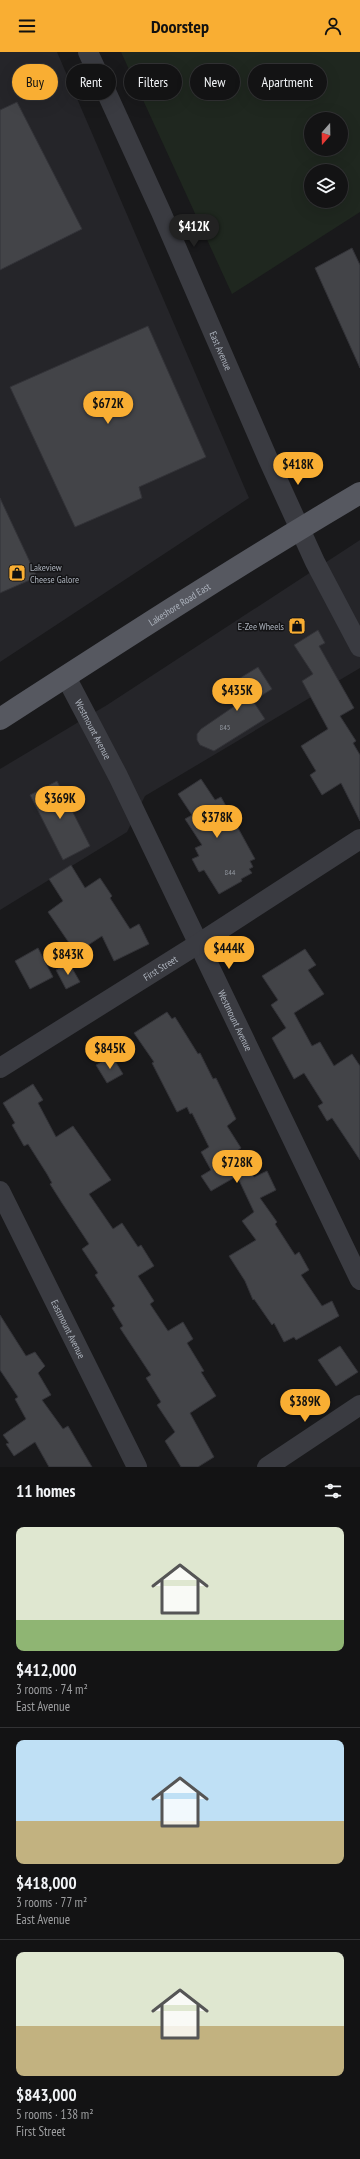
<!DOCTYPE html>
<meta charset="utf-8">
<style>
body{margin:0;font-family:"PT Sans Narrow",sans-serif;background:#1c1c1d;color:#f1f3f6;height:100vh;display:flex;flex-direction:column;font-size:15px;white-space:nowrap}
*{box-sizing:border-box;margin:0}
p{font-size:13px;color:#9d9ea0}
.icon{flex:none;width:22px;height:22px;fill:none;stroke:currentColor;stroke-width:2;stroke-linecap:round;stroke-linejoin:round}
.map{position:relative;height:1415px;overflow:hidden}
.side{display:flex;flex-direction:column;background:#131314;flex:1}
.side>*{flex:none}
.top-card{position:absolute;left:12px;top:12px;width:336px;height:36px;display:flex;gap:8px}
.needle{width:26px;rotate:200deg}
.fabs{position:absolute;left:304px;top:60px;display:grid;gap:8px}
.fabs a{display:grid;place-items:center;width:44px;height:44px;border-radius:50%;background:#131314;box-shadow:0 4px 16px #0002,0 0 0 1px #323234;font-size:20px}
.price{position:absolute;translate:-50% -34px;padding:0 9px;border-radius:14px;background:#f9ae33;color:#111;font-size:13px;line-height:26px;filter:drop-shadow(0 1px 2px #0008)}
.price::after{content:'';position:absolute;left:50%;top:24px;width:12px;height:9px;margin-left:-6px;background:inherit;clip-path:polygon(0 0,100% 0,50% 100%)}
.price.on{background:#222;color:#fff}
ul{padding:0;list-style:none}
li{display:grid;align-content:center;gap:8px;height:212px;padding:0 16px}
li+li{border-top:1px solid #323234}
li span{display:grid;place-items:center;height:124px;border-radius:8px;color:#555}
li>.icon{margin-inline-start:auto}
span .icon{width:72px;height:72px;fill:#fffc;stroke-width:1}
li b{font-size:17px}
h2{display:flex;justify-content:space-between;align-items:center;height:48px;padding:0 16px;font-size:17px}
.chip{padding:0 14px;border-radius:18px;background:#131314;box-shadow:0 4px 16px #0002,0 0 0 1px #323234;font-size:14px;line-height:36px}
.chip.on{background:#f9ae33;color:#111}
header{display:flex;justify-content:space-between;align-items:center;height:52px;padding:0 16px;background:#f9ae33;color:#111;font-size:18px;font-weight:600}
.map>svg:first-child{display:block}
.built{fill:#252529}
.green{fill:#1f271f;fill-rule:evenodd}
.building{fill:#434448;stroke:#333338}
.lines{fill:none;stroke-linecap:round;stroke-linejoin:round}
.street{stroke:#3a3b41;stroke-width:20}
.primary{stroke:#565860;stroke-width:22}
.labels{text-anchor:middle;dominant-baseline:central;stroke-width:3;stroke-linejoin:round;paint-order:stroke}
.number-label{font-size:8px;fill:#91969e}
.street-label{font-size:10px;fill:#abb1bb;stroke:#141416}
.poi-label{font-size:10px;fill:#abb1bb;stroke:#141416;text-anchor:start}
</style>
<header><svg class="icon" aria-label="menu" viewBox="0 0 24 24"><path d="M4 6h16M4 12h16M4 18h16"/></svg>Doorstep<svg class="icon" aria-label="person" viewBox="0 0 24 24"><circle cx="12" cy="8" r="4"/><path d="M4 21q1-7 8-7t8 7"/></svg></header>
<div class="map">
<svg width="360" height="1415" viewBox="0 0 360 1415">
<rect width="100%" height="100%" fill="#19191b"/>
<path class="built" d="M 0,0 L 57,0 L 249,446 L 0,610 Z
M 360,488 L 360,616 L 145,744 L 127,780 L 0,858 L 0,717 L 107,653 Z"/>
<path class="green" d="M 121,0 L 360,0 L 360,160 L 232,242 ZM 311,67 L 341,67 L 341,97 L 311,97 ZM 311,119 L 341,119 L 341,149 L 311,149 Z"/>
<path class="building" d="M 17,50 L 82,177 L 0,218 L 0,58 Z
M 352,196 L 360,213 L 360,316 L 315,216 Z
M 148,274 L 206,405 L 139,435 L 142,446 L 75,475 L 10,335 Z
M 0,446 L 37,525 L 0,541 Z
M 318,578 L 325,591 L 319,594 L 354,656 L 340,664 L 356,689 L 353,691 L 360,703 L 360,769 L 341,731 L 322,743 L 310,723 L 316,719 L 301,694 L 328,677 L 302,629 L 313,622 L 294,593 Z
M 258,615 L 272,637 L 253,649 L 265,667 L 214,699 L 200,693 L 197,688 L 197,682 L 201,677 L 239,651 L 227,634 Z
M 201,727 L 215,748 L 221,745 L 255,807 L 250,809 L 253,815 L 249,817 L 252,821 L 241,827 L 242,829 L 219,842 L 204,818 L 199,820 L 192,807 L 199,804 L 195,796 L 202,793 L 185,767 L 192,763 L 178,742 Z
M 57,729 L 90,794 L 63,808 L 30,743 Z
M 71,813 L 85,836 L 100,826 L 112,844 L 110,846 L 130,877 L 139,872 L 149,892 L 114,909 L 102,884 L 76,901 L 48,860 L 63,849 L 49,827 Z
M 38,896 L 53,925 L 30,937 L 15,909 Z
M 305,897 L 316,913 L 308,918 L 324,942 L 294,961 L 312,994 L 320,990 L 334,1014 L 352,1002 L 360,1014 L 360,1108 L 332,1066 L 327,1069 L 318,1054 L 323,1051 L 304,1021 L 294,1027 L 272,986 L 286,976 L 271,953 L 278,948 L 262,924 Z
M 69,911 L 80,930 L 66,937 L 56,918 Z
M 167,960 L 172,967 L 175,965 L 198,1002 L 200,1001 L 213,1027 L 216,1026 L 236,1067 L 227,1074 L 241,1096 L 238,1098 L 254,1125 L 267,1119 L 276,1138 L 260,1146 L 277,1170 L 275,1172 L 295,1203 L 299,1200 L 309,1218 L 301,1223 L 322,1254 L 332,1249 L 339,1264 L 296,1288 L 294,1285 L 284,1290 L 274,1271 L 272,1273 L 254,1247 L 253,1248 L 245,1229 L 229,1204 L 256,1188 L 242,1169 L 254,1160 L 237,1124 L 211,1139 L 201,1124 L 211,1118 L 201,1100 L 209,1095 L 192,1061 L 190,1062 L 187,1055 L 177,1060 L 152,1011 L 154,1010 L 134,981 Z
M 112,1004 L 123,1022 L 107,1031 L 96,1013 Z
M 33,1032 L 43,1048 L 38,1051 L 56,1085 L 73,1074 L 111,1128 L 89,1142 L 113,1177 L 122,1171 L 138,1195 L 141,1193 L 154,1214 L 138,1224 L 154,1249 L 150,1252 L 168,1279 L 183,1270 L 193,1287 L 187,1291 L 204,1319 L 201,1320 L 216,1344 L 190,1361 L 214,1405 L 198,1415 L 181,1415 L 165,1389 L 175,1380 L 157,1353 L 161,1350 L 146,1326 L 151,1323 L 120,1276 L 123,1274 L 112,1256 L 115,1254 L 95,1223 L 98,1221 L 82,1197 L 89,1192 L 62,1151 L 50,1132 L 52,1131 L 47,1122 L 28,1092 L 24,1094 L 12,1073 L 15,1071 L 3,1051 Z
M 0,1263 L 26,1304 L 35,1300 L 45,1314 L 38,1321 L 51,1343 L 42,1348 L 63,1377 L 68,1374 L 92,1415 L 49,1415 L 35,1390 L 14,1404 L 6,1392 L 9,1391 L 3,1383 L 26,1367 L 15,1347 L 18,1345 L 0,1318 Z
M 340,1294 L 358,1320 L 336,1334 L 318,1308 Z"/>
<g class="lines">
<g class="street">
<path id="s1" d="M 88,0 L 161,160 L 268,407 L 315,510 L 360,595"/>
<path id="s2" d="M 66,625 L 118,724 L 360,1228"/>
<path id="s3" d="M 0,1016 L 198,892 L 360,787"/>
<path id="s4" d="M 0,1139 L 137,1415"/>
<path d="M 267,1415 L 360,1353"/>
</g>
<path class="primary" id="s5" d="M 0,667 C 119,590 238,513 360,441"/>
</g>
<defs>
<g id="shop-square" transform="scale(0.9)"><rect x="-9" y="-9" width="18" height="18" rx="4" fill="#f9ae33" stroke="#141416"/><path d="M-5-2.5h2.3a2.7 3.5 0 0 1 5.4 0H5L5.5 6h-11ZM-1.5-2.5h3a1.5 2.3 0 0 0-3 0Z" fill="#111"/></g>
</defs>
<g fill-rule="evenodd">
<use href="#shop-square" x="17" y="521"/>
<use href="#shop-square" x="297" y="574"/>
</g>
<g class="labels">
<g class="number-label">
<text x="225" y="675">845</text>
<text x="230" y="820">844</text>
</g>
<g class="street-label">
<text stroke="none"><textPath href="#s1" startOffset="327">East Avenue</textPath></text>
<text stroke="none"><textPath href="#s5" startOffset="213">Lakeshore Road East</textPath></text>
<text stroke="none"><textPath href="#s2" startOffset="59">Westmount Avenue</textPath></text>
<text stroke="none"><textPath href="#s3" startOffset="189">First Street</textPath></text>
<text stroke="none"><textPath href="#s2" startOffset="383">Westmount Avenue</textPath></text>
<text stroke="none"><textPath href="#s4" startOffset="154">Eastmount Avenue</textPath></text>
</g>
<g class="poi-label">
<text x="30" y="515">Lakeview<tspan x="30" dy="12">Cheese Galore</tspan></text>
<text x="284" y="574" text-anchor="end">E-Zee Wheels</text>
</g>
</g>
</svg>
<div class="fabs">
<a><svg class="needle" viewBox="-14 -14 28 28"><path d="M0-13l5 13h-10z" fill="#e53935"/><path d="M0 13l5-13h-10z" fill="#9d9ea0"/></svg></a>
<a><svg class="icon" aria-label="layers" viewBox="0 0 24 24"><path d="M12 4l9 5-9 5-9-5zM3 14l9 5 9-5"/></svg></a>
</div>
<b class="price on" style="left:194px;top:196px">$412K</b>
<b class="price" style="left:108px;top:373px">$672K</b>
<b class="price" style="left:298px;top:434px">$418K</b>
<b class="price" style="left:237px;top:660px">$435K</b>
<b class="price" style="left:60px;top:768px">$369K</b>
<b class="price" style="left:217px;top:787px">$378K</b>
<b class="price" style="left:229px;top:918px">$444K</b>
<b class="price" style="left:68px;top:924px">$843K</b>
<b class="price" style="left:110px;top:1018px">$845K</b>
<b class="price" style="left:237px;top:1132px">$728K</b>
<b class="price" style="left:305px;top:1371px">$389K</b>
<div class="top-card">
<a class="chip on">Buy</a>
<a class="chip">Rent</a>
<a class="chip">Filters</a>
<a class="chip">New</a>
<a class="chip">Apartment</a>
</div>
</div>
<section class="side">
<h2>11 homes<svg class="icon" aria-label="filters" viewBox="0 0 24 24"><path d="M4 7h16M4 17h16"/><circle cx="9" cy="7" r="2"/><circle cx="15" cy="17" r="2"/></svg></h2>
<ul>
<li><span style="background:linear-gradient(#dfe7d0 75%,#8fb573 0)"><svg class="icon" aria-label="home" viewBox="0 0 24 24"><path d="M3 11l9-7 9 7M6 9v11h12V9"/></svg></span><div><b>$412,000</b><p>3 rooms · 74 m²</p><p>East Avenue</p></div></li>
<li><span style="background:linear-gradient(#bfe0f5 65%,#c2b280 0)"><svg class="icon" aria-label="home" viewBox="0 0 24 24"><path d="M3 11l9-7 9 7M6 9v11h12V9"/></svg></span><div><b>$418,000</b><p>3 rooms · 77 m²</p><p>East Avenue</p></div></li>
<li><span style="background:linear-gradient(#dfe7d0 60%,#c2b280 0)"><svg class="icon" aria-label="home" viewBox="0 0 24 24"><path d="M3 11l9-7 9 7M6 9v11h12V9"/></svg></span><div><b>$843,000</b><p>5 rooms · 138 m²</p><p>First Street</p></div></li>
</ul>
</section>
